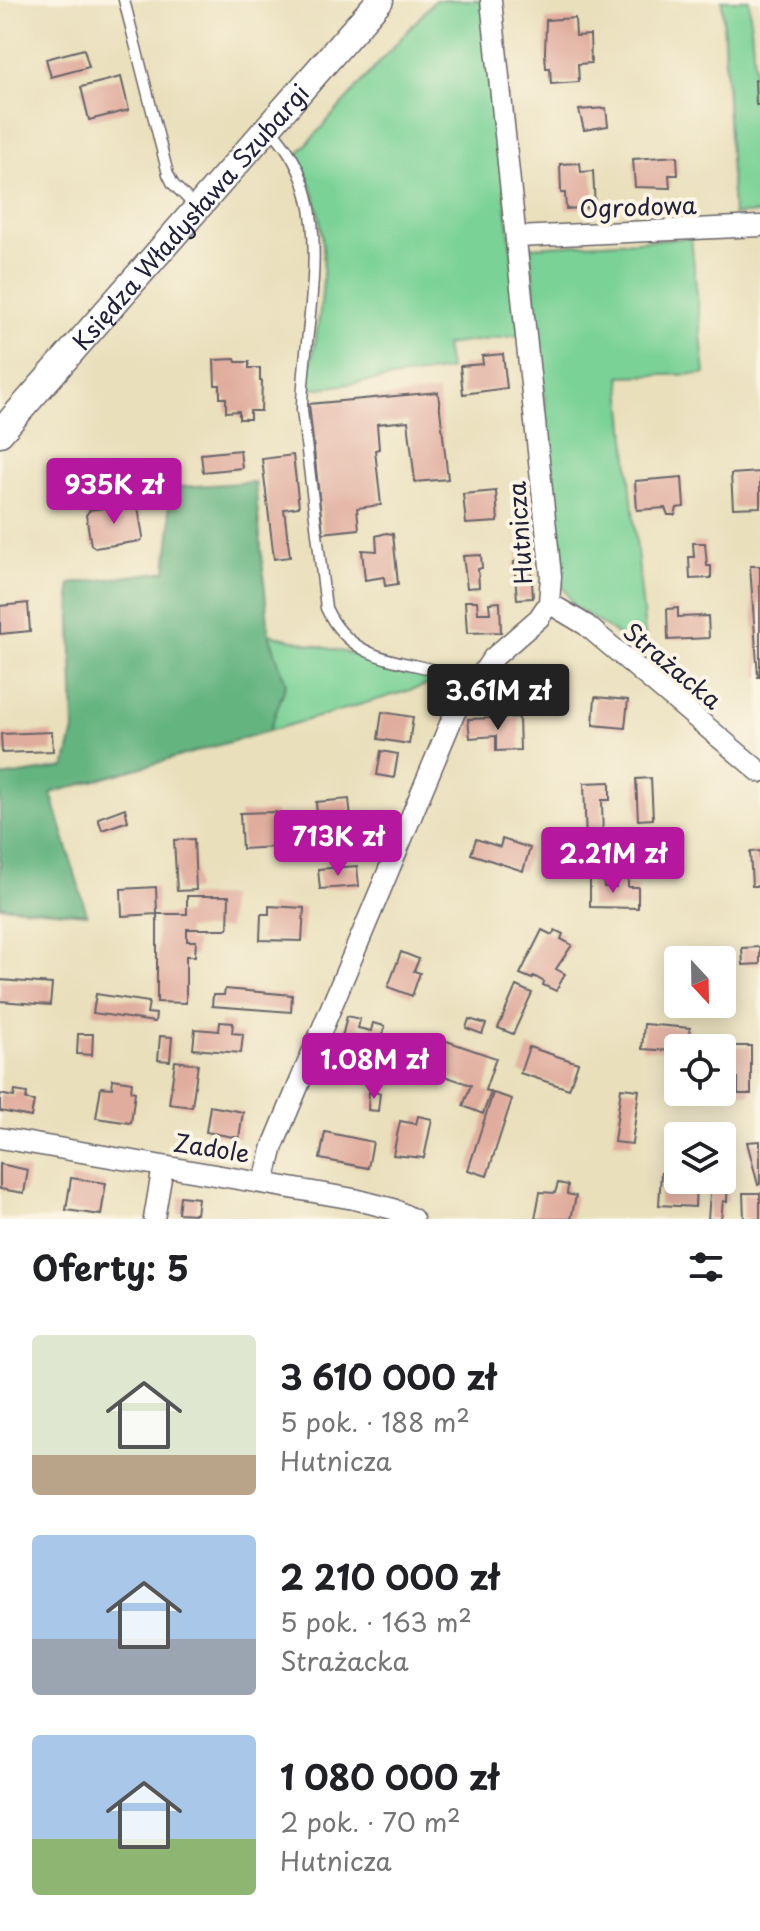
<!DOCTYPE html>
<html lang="pl">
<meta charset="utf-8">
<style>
body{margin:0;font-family:"Playpen Sans",sans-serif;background:#f6f6f6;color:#202124;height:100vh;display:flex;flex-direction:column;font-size:30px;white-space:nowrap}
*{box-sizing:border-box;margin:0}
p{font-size:26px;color:#757577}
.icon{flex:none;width:44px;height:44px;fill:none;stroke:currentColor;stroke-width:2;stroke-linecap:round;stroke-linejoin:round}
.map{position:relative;height:1219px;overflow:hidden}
.sheet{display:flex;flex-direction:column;background:#fff;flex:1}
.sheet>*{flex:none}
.needle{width:52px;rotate:158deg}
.fabs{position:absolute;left:664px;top:946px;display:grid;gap:16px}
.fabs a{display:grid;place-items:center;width:72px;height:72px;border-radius:8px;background:#fff;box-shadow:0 4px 20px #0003;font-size:40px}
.price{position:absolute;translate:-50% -68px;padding:0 18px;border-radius:8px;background:#b5179e;color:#fff;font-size:26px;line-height:52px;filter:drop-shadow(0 2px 4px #0008)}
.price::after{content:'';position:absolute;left:50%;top:48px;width:24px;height:18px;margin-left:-12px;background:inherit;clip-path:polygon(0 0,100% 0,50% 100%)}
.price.on{background:#222;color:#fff}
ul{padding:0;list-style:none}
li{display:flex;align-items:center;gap:24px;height:200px;padding:0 32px}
li span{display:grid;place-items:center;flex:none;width:224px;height:160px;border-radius:8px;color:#555}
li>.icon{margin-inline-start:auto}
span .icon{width:96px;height:96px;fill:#fffc;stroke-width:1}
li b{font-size:34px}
h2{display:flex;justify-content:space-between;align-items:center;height:96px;padding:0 32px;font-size:34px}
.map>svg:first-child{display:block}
.green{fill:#7ad296;stroke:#4e7a68;stroke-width:2}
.forest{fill:#63b47f;stroke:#426b5d;stroke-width:2}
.building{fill:#e0ac9d}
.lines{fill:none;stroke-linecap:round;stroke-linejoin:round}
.service-casing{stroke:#686468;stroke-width:13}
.minor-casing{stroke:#686468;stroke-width:23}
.tertiary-casing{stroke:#686468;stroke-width:29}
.service{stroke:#fff;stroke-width:10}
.minor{stroke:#fff;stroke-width:20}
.tertiary{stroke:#fff;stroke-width:26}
.labels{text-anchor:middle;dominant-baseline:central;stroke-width:8;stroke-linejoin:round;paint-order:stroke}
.street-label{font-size:24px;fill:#22223b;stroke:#fcf5e5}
</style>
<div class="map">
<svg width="760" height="1219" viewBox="0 0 760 1219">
<rect width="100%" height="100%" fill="#fcf5e5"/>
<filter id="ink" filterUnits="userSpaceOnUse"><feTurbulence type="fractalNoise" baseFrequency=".0125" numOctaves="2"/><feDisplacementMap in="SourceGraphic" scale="16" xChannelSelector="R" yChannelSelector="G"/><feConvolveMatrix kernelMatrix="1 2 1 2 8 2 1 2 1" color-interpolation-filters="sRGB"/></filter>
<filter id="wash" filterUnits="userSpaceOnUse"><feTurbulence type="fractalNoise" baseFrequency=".006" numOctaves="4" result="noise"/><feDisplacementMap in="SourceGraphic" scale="32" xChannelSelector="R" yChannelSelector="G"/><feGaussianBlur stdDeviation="1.8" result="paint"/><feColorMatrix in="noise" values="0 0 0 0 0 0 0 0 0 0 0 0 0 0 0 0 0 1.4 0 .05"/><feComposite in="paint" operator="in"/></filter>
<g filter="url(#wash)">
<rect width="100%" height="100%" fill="#e9dfbb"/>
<path class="green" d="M 435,0 L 483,0 L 521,335 L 445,345 L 449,370 L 306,390 C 318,330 332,266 317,206 C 313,188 304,171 298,154 Z
M 722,0 L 749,0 L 760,143 L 760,213 L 733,215 Z
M 691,238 L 705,374 L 620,376 L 647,654 L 574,606 L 563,587 L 530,247 Z
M 269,634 L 376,660 L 442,681 L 269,731 L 286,684 Z"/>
<path class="forest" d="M 255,482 L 269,634 L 286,684 L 269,731 L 51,793 L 87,914 L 0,906 L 0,777 L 65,767 L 74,730 L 70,584 L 166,571 L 171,524 L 166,488 Z"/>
<g id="blocks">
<path class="building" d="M 575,18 L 576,36 L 590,35 L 591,63 L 578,64 L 579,82 L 551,84 L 550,68 L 546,68 L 545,53 L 546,20 Z
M 84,49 L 89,67 L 51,77 L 46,59 Z
M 121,77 L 129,110 L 89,120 L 81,87 Z
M 755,80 L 760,80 L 760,105 L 756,105 Z
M 606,108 L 608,126 L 584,130 L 579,110 Z
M 677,156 L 678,175 L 669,175 L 670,188 L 635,187 L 633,159 Z
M 580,163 L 581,172 L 593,171 L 595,207 L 566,209 L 565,193 L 561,193 L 560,164 Z
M 503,354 L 507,388 L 463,394 L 460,366 L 483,364 L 482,356 Z
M 235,359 L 236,362 L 249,362 L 249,368 L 260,368 L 260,381 L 262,381 L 261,411 L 250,411 L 250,419 L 239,419 L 239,411 L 226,412 L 226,398 L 220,398 L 220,385 L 215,385 L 214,360 Z
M 438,392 L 448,479 L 415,482 L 408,421 L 377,424 L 379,449 L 375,450 L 381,505 L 357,508 L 359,529 L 323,533 L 309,404 Z
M 240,450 L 242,468 L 203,472 L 201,454 Z
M 293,455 L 299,507 L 284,509 L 290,557 L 274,559 L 262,459 Z
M 760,472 L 760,507 L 733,508 L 731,474 Z
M 682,477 L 684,507 L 677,508 L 675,515 L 668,515 L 665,508 L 637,510 L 635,481 Z
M 496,491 L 498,522 L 466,524 L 463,494 Z
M 133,504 L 138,507 L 143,537 L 140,541 L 95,548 L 91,545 L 86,515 L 90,510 Z
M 386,533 L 393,534 L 398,584 L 385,586 L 384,577 L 365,580 L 362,550 L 377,551 L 376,536 Z
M 693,543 L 705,543 L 707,566 L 711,566 L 711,578 L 690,579 L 689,557 L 694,557 Z
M 530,550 L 533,598 L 517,599 L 514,562 L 518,562 L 517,551 Z
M 481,555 L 482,568 L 478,569 L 479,587 L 467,588 L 463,556 Z
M 750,566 L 760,566 L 760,677 L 758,677 Z
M 465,601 L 477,601 L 478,613 L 490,613 L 489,603 L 500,602 L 501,632 L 467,633 Z
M 28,603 L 30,631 L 0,634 L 0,606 Z
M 678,608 L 678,617 L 708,616 L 709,638 L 668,640 L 667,609 Z
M 595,697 L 628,700 L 625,728 L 593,725 Z
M 382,712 L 413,717 L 409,744 L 378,739 Z
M 519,717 L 520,750 L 496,751 L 496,736 L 470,738 L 468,719 Z
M 52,732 L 53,751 L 2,753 L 1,734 Z
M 381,751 L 398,754 L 394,778 L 377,775 Z
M 651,778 L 653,819 L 638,820 L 636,779 Z
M 610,782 L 610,800 L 602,800 L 603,843 L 586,844 L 584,783 Z
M 349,799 L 352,828 L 318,832 L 316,802 Z
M 125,808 L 128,821 L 102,830 L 98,818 Z
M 276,812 L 277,847 L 242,849 L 240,813 Z
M 194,839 L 196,890 L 177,891 L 174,840 Z
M 476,839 L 500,847 L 502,839 L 530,848 L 523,871 L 471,854 Z
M 654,846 L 655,867 L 642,868 L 640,847 Z
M 760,851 L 760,886 L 752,886 L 750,852 Z
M 357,866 L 359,886 L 320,889 L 318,869 Z
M 590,879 L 603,879 L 604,887 L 616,887 L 616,879 L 628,879 L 628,887 L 638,887 L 638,908 L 590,907 Z
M 156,887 L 157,914 L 187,914 L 187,896 L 229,896 L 228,929 L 187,929 L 187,941 L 196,941 L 195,956 L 186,956 L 186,1003 L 157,1002 L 157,914 L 122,916 L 121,889 Z
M 269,906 L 304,908 L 302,941 L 260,940 L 261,914 L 269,914 Z
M 542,930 L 552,935 L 555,930 L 563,934 L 561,939 L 572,945 L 556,969 L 565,974 L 556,991 L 543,985 L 544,982 L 534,976 L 532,979 L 520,974 Z
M 760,947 L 760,964 L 743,965 L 742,948 Z
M 401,952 L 419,959 L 414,971 L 420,973 L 412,996 L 388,987 Z
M 0,980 L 52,984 L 50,1005 L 0,1001 Z
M 516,986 L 532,993 L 513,1034 L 498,1028 Z
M 225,989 L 292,995 L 291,1012 L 212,1006 L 213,995 L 224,995 Z
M 96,994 L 149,1002 L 147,1013 L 156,1014 L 155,1022 L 93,1013 Z
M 347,1016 L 360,1019 L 358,1028 L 371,1031 L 373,1023 L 385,1026 L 379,1051 L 354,1046 L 353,1053 L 339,1050 Z
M 469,1019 L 486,1024 L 482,1034 L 466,1028 Z
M 220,1022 L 233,1023 L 232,1033 L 243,1034 L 241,1053 L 193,1049 L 195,1029 L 219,1031 Z
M 644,1024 L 690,1028 L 689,1048 L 678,1048 L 678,1061 L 672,1060 L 673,1051 L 642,1049 Z
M 78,1034 L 93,1034 L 92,1055 L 77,1054 Z
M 160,1036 L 172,1037 L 170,1061 L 158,1060 Z
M 438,1038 L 496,1058 L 485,1090 L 491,1092 L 483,1114 L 463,1106 L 471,1085 L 427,1070 Z
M 722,1046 L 751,1046 L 751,1094 L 738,1094 L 738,1078 L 722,1078 Z
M 529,1047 L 578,1063 L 569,1089 L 520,1073 Z
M 175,1061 L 198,1064 L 192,1107 L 169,1104 Z
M 113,1079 L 132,1082 L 131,1091 L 135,1092 L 131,1123 L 96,1118 L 101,1087 L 112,1088 Z
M 621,1088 L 639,1090 L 632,1144 L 614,1142 Z
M 15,1091 L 27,1093 L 26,1100 L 34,1101 L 31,1117 L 0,1111 L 0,1094 L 14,1097 Z
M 369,1092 L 380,1093 L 378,1111 L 368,1110 Z
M 493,1093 L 512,1099 L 487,1176 L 468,1170 Z
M 210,1106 L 243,1112 L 239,1138 L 206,1132 Z
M 418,1116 L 432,1119 L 424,1158 L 393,1155 L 400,1121 L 416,1124 Z
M 325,1132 L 373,1142 L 368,1168 L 320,1159 Z
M 722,1138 L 729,1138 L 727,1202 L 723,1201 L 721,1219 L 708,1219 L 711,1180 L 722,1180 Z
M 760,1141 L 760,1184 L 758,1185 L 747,1142 Z
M 0,1164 L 28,1170 L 24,1193 L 0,1189 Z
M 672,1167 L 678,1168 L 678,1180 L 696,1180 L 695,1207 L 659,1205 L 661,1173 L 672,1173 Z
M 71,1178 L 106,1183 L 101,1215 L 66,1210 Z
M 558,1183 L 568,1185 L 567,1194 L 576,1196 L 571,1219 L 535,1219 L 540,1192 L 555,1193 Z
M 743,1193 L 760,1193 L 760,1219 L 744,1219 Z
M 180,1196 L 198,1198 L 196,1214 L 178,1213 Z"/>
</g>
</g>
<g filter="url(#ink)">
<use href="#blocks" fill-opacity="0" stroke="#686468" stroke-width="2"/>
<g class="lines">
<g class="service-casing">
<path id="service" d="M 124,0 L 168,174 L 173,184 L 197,208
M 269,128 C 344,200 302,321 302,410 L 326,608 C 356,673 419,656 473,683"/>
</g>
<g class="minor-casing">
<path id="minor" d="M 517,237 L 760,226
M 549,603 L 586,625 L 760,772
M 0,1138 L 354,1199 L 393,1209 L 413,1219
M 264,1182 L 273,1146 L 455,712 L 493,658 L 539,618 L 549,603 L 551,576 L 491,0
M 154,1219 L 163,1166"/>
</g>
<g class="tertiary-casing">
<g id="tertiary">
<path id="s1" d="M 0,433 L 380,0"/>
</g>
</g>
<use href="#service" class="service"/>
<use href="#minor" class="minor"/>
<use href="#tertiary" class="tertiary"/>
</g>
</g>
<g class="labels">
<g class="street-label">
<text transform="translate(638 206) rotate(-2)">Ogrodowa</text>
<text stroke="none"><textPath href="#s1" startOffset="288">Księdza Władysława Szubargi</textPath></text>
<text transform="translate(519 533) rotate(-94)">Hutnicza</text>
<text transform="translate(673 665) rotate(40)">Strażacka</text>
<text transform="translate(212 1147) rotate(9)">Zadole</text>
</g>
</g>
</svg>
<div class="fabs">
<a><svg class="needle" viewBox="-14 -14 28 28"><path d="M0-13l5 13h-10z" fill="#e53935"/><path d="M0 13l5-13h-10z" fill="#757577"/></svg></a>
<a><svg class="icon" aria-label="locate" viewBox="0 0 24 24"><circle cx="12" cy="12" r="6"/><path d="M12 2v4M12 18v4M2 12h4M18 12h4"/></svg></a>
<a><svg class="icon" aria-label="layers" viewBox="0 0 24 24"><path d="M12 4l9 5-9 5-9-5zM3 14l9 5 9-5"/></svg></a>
</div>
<b class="price" style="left:114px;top:526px">935K zł</b>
<b class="price on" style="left:498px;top:732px">3.61M zł</b>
<b class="price" style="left:338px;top:878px">713K zł</b>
<b class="price" style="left:613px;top:895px">2.21M zł</b>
<b class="price" style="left:374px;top:1101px">1.08M zł</b>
</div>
<section class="sheet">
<h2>Oferty: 5<svg class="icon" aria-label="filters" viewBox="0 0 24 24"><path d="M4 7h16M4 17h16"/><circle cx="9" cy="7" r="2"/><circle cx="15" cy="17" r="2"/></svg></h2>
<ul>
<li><span style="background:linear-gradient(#dfe7d0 75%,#b9a48a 0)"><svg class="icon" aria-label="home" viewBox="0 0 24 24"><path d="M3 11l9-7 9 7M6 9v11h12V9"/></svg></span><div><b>3 610 000 zł</b><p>5 pok. · 188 m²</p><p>Hutnicza</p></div></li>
<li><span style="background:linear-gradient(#a9c7e8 65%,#9aa5b1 0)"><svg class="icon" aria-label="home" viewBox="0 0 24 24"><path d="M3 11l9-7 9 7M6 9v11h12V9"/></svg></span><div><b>2 210 000 zł</b><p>5 pok. · 163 m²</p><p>Strażacka</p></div></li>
<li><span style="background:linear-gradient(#a9c7e8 65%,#8fb573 0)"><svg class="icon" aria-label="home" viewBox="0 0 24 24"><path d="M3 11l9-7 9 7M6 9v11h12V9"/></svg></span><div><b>1 080 000 zł</b><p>2 pok. · 70 m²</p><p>Hutnicza</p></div></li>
</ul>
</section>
